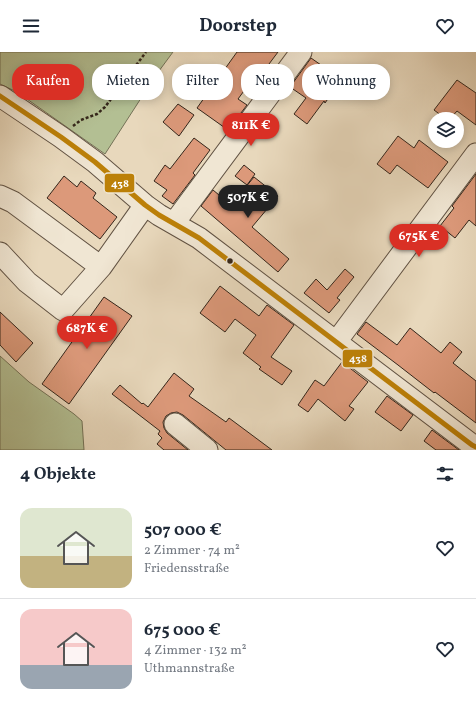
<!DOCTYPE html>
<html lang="de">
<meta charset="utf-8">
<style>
body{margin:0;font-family:Vollkorn,serif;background:#f6f6f7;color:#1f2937;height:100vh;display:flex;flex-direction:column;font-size:15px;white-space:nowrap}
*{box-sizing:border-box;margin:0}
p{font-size:13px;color:#747a83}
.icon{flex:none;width:22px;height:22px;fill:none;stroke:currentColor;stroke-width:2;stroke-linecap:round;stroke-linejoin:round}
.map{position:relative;height:398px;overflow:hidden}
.details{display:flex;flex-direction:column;background:#fff;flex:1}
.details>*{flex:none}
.banner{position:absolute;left:12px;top:12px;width:452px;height:36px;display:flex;gap:8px}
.controls{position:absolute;left:428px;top:60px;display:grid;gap:8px}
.controls a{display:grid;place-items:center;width:36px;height:36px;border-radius:50%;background:#fff;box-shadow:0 2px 10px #0003;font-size:20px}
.price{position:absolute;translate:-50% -34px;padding:0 9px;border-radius:14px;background:#d93025;color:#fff;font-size:13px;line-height:26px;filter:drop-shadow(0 1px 2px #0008)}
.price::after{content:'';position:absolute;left:50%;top:24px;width:12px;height:9px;margin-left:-6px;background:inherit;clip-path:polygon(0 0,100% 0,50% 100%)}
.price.current{background:#222;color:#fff}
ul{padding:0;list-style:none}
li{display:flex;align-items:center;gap:12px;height:100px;padding:0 20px}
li+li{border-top:1px solid #e0e1e3}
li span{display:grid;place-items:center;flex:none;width:112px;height:80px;border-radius:12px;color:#555}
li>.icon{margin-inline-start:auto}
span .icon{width:48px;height:48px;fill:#fffc;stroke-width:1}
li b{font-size:17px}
h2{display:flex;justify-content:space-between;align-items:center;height:48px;padding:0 20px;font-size:17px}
.pill{padding:0 14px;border-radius:16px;background:#fff;box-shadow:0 2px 10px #0003;font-size:14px;line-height:36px}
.pill.current{background:#d93025;color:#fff}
header{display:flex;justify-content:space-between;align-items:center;height:52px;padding:0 20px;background:#fff;font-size:18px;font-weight:700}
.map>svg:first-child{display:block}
.green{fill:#b3bf93;stroke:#747257}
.building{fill:#dc997a;stroke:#34261b}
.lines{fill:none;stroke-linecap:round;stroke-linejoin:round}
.minor-casing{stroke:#615243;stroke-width:23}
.path{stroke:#34261b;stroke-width:2.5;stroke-dasharray:3 2;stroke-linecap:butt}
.minor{stroke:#f0e6d3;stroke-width:21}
.bus-1-casing{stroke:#f0e6d3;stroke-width:8}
.bus-1{stroke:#bc8008;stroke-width:5}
.bus-dot{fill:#34261b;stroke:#f0e6d3;stroke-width:1.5}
.line-badge{stroke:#f0e6d3;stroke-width:1.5}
.badge-label{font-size:11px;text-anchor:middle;font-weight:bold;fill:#fff}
</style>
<header><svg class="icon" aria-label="menu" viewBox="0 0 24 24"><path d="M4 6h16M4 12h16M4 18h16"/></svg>Doorstep<svg class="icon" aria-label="heart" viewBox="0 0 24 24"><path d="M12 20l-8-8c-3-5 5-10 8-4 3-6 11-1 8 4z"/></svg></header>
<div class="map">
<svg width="476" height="398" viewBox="0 0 476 398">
<rect width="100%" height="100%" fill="#e8d8bc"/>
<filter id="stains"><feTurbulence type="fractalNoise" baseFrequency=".005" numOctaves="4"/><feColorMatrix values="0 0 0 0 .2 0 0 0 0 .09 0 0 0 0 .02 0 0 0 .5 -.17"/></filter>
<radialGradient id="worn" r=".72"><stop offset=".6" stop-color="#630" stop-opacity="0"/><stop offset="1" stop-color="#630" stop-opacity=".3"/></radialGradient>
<path class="green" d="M 0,0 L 173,0 L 156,23 L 105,102 L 17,40 L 0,32 Z
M 0,304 L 29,330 L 74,362 L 82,369 L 84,398 L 0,398 Z"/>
<path class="building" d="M 237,0 L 278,0 L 266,16 L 263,13 L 238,47 L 247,53 L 228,78 L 197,56 Z
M 311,6 L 331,20 L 336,14 L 368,38 L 360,47 L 339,31 L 325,51 L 324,49 L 307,72 L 294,62 L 306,46 L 290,35 Z
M 457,28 L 476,41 L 476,73 L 457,59 L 450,67 L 446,67 L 434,58 Z
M 178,52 L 194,63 L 179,84 L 163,70 Z
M 398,84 L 414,96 L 419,88 L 448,110 L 428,136 L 397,113 L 390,122 L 377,112 Z
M 194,86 L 210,98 L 193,121 L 195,123 L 173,152 L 162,144 L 167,138 L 154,129 L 165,113 L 170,117 Z
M 244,113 L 255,122 L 247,133 L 235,124 Z
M 476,122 L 476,174 L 469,168 L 455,186 L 440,174 L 454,156 L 452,154 Z
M 64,124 L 77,135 L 81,129 L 96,141 L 93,146 L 117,165 L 100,187 L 47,146 Z
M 254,125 L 278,144 L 252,175 L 289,207 L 278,220 L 201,154 L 213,138 L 231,153 Z
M 345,217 L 354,225 L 337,246 L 340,248 L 329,261 L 304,241 L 316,227 L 327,238 Z
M 220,234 L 259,264 L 267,253 L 294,273 L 271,305 L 292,319 L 282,333 L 259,317 L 261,315 L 243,301 L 256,283 L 235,267 L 225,280 L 200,261 Z
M 104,245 L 132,264 L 69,352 L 42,332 Z
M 0,260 L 33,291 L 16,310 L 0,293 Z
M 366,270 L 397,293 L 410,276 L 441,301 L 450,290 L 462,300 L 453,311 L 476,329 L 476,371 L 435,340 L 434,341 L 398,313 L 357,282 Z
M 342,310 L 368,330 L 349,354 L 354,357 L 345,369 L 318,347 L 308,360 L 298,353 L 315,328 L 324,334 Z
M 174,321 L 194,337 L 189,344 L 226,370 L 229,366 L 272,398 L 226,398 L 183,363 L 177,360 L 171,361 L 166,364 L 163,370 L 164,376 L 167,381 L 188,398 L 164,398 L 157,392 L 162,386 L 158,382 L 160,379 L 112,342 L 120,333 L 142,352 L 143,351 L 148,355 Z
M 387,344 L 413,363 L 401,379 L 375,360 Z
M 432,378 L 459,398 L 436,398 L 424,389 Z"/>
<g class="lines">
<g class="minor-casing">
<path id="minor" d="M 0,44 L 61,85 L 95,110 L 145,153 L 159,163 L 199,186 L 472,393 L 476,395
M 0,144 L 13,150 L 101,215
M 174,171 L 301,0
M 0,201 L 27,230 L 63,258 L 101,215 L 145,153
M 336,290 L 476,102
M 175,372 L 207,398"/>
</g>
<path class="path" d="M 73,74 L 81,68 L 97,62 L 105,55 L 146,0"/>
<use href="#minor" class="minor"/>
<g class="bus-1-casing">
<path id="bus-1" d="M 0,44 L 61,85 L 95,110 L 145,153 L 159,163 L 199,186 L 472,393 L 476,395"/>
</g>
<use href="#bus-1" class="bus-1"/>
</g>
<circle class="bus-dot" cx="230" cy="209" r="3.5"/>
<g class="line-badge">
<rect x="104" y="121" width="31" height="20" rx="4" fill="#bc8008"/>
<rect x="342" y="297" width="31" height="19" rx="4" fill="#bc8008"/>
</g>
<g class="badge-label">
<text x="120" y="135">438</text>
<text x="358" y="310">438</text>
</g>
<rect width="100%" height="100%" filter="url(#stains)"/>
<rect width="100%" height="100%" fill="url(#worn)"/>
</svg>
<div class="controls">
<a><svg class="icon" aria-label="layers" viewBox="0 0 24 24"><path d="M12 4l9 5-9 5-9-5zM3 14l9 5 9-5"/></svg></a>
</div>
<b class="price" style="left:251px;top:95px">811K €</b>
<b class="price current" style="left:248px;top:167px">507K €</b>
<b class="price" style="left:419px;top:206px">675K €</b>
<b class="price" style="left:87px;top:298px">687K €</b>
<div class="banner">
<a class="pill current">Kaufen</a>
<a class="pill">Mieten</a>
<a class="pill">Filter</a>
<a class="pill">Neu</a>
<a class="pill">Wohnung</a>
</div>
</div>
<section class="details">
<h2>4 Objekte<svg class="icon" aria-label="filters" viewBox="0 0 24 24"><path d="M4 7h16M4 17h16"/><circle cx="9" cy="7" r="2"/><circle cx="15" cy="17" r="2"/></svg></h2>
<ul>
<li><span style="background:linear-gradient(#dfe7d0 60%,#c2b280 0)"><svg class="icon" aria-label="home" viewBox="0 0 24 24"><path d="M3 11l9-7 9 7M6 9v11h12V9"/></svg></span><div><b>507 000 €</b><p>2 Zimmer · 74 m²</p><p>Friedensstraße</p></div><svg class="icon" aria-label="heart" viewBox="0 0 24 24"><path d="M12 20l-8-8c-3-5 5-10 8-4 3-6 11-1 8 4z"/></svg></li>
<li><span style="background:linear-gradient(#f6c9c9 70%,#9aa5b1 0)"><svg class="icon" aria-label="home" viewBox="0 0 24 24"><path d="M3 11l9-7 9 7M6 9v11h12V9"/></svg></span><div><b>675 000 €</b><p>4 Zimmer · 132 m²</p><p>Uthmannstraße</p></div><svg class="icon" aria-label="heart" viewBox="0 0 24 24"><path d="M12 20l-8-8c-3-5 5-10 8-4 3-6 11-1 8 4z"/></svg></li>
</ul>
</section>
